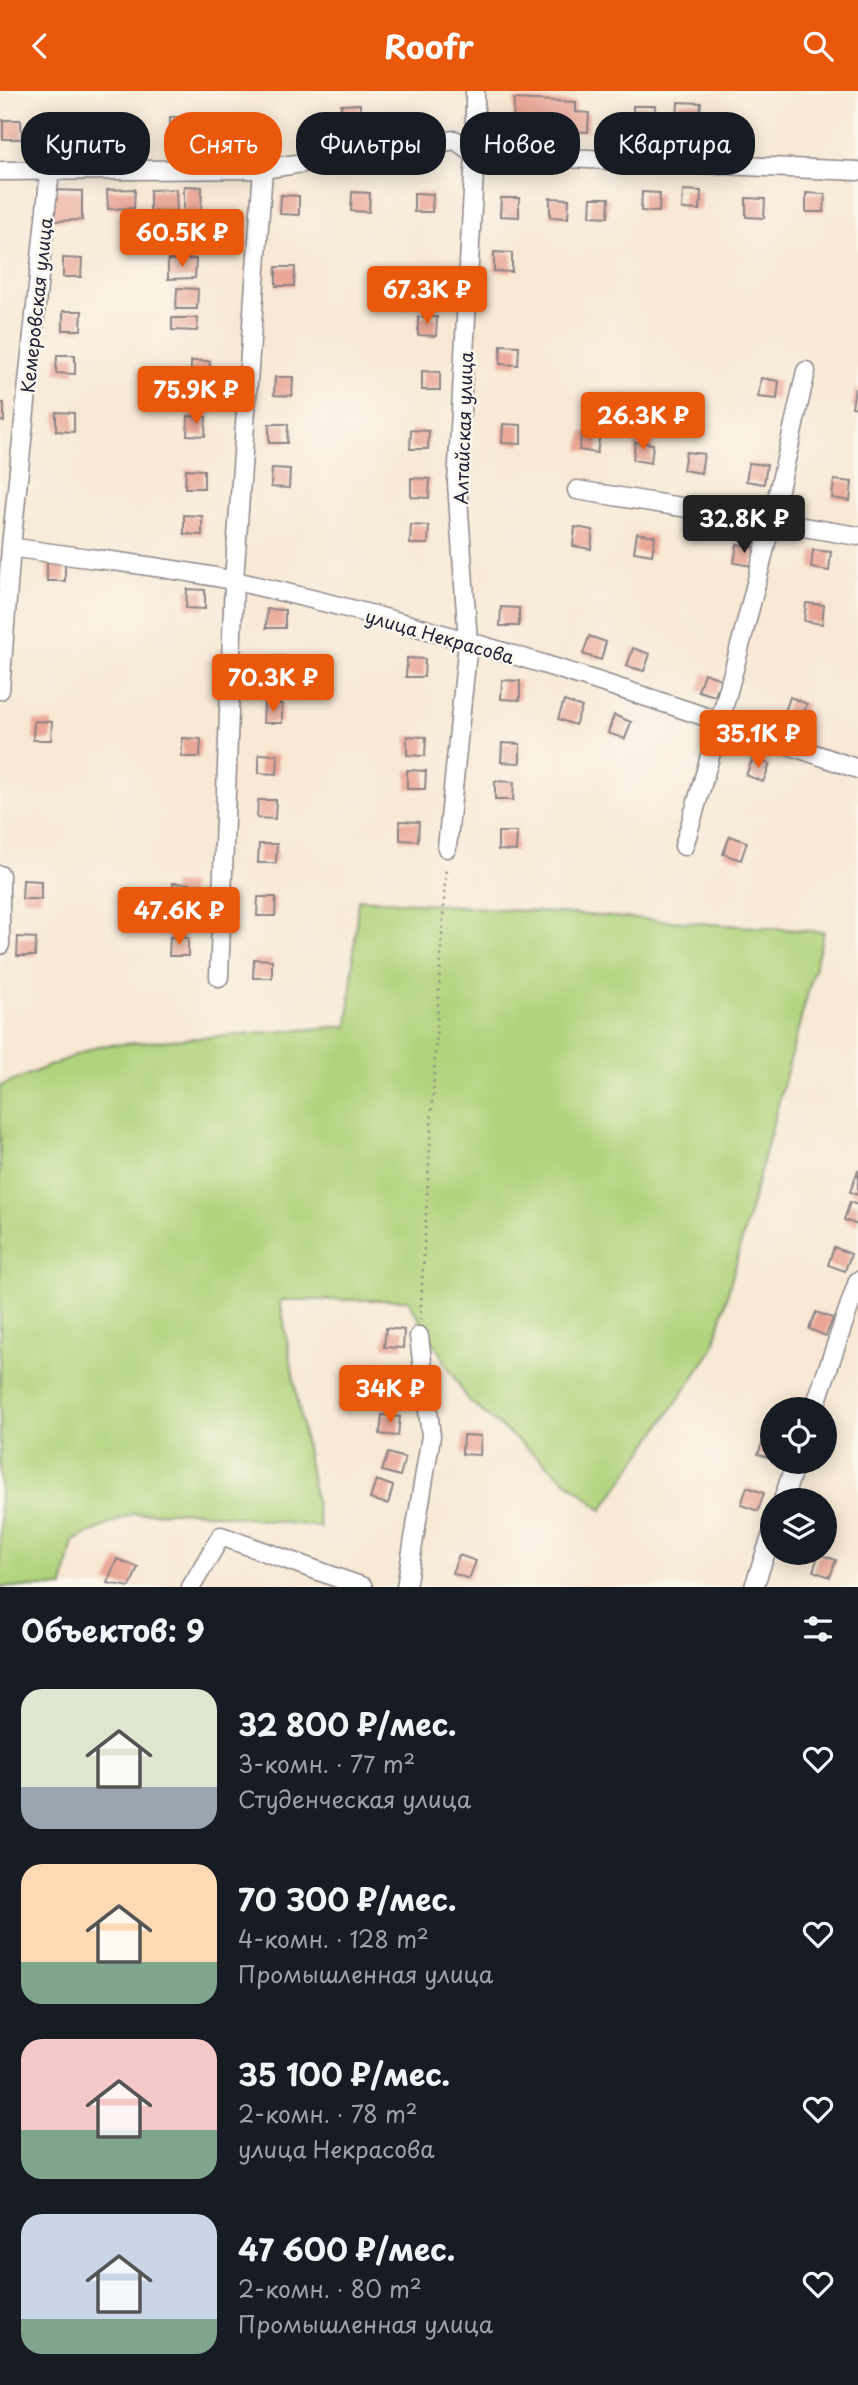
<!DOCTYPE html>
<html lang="ru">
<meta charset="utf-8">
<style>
body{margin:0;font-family:"Playpen Sans",sans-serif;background:#242831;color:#f1f3f6;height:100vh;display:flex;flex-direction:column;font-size:26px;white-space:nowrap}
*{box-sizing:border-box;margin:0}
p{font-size:23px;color:#9ea1a6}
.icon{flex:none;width:38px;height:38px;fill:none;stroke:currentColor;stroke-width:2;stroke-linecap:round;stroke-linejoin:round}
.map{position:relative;height:1496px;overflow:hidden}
.details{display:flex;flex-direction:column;background:#171b24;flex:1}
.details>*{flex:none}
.top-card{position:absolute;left:21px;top:21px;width:817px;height:63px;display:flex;gap:14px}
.tools{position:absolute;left:760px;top:1306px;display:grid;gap:14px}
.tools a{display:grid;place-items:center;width:77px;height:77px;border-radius:50%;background:#171b24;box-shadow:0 4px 18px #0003;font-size:35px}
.price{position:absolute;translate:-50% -60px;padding:0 16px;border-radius:7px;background:#ea580c;color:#fff;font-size:23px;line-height:46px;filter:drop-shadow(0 2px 4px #0008)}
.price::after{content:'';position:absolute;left:50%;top:42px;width:21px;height:16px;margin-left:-10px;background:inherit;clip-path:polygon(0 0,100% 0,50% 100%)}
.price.selected{background:#222;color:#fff}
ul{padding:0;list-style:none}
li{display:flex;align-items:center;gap:21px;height:175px;padding:0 21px}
li span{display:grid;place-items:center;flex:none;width:196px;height:140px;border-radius:21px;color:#555}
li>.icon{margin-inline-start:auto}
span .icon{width:84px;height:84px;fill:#fffc;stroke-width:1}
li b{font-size:30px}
h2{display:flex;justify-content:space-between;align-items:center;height:84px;padding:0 21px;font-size:30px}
.tag{padding:0 24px;border-radius:28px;background:#171b24;box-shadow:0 4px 18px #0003;font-size:24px;line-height:63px}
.tag.selected{background:#ea580c;color:#fff}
header{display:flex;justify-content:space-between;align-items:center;height:91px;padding:0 21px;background:#ea580c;color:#fff;font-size:32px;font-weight:700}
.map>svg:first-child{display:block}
.green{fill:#b0d37c;stroke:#697a5c;stroke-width:2}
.building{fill:#eaa797}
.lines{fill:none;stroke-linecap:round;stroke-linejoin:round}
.minor-casing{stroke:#8d8588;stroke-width:21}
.path{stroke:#8d8588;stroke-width:2.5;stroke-dasharray:2 5;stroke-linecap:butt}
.minor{stroke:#fff;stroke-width:18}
.labels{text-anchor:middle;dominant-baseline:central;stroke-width:5;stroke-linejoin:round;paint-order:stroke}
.street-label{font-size:18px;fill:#22223b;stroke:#fbf7ec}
</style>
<header><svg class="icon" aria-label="back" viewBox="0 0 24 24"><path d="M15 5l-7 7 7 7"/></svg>Roofr<svg class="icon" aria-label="search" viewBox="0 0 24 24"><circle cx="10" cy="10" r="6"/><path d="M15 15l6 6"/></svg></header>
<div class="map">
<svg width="858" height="1496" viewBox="0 0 858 1496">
<rect width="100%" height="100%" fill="#fbf7ec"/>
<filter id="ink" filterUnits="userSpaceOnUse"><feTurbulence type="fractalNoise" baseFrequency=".0143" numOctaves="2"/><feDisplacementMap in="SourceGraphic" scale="14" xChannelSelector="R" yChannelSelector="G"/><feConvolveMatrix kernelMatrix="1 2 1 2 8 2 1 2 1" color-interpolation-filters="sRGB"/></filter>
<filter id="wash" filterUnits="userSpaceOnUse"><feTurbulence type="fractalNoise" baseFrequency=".00686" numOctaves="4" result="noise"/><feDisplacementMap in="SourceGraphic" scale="28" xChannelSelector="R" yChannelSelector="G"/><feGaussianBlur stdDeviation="1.57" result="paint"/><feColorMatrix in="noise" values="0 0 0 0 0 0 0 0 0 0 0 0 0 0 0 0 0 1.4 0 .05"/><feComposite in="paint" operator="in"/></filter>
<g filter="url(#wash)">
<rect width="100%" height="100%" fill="#f8e8d4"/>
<path class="green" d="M 358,808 L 824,841 L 713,1258 L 602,1419 L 468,1309 L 408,1209 L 280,1209 L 320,1436 L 191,1420 L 131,1423 L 73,1450 L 63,1496 L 0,1496 L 0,995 L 98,955 L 348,935 Z"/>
<g id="blocks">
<path class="building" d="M 514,8 L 576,11 L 576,21 L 589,22 L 588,41 L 513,38 Z
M 678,11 L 701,12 L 699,32 L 677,32 Z
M 360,13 L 360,32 L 342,32 L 341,14 Z
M 633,15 L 655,15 L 654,37 L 634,38 Z
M 170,26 L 188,26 L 188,44 L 170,45 Z
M 110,27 L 128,27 L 129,45 L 110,46 Z
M 3,29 L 21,29 L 22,48 L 3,48 Z
M 70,32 L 70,51 L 52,51 L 52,33 Z
M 184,95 L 202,96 L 201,127 L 184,127 Z
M 135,98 L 134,117 L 108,118 L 107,99 Z
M 176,98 L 177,120 L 150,121 L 150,99 Z
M 52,99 L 82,100 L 82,129 L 52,130 Z
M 683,99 L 701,100 L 700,119 L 682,118 Z
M 352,101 L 370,102 L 369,121 L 351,120 Z
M 642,101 L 660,102 L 659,121 L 641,120 Z
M 414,102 L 433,103 L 432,121 L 414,121 Z
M 806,102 L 825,103 L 824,121 L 806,121 Z
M 281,104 L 299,105 L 299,124 L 280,123 Z
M 501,107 L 519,107 L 519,126 L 500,125 Z
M 550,107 L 569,108 L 568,127 L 550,126 Z
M 591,107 L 609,107 L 608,126 L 590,125 Z
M 746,107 L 765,108 L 764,127 L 746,126 Z
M 494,161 L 512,162 L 512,181 L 494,180 Z
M 63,167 L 82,168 L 81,186 L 63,186 Z
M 196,168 L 195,187 L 168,188 L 168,169 Z
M 276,176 L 295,176 L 294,195 L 276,195 Z
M 422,180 L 440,181 L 440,200 L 422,199 Z
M 177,197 L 198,198 L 197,218 L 176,218 Z
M 63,220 L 82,220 L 81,239 L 63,239 Z
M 418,226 L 437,226 L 436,245 L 418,244 Z
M 172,227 L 198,227 L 197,240 L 172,239 Z
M 501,254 L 519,255 L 518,274 L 500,273 Z
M 57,264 L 75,264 L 75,283 L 56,282 Z
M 191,270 L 210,270 L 209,289 L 191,289 Z
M 422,280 L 440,281 L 440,299 L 422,299 Z
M 275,286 L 293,286 L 292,305 L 274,304 Z
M 761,287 L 779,290 L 777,308 L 758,306 Z
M 855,298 L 858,298 L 858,317 L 852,316 Z
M 0,312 L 4,312 L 4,331 L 0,330 Z
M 56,321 L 74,322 L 74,341 L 56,340 Z
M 188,325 L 206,326 L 205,345 L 187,344 Z
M 269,333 L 288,333 L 287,352 L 269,352 Z
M 503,333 L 521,334 L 521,353 L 502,352 Z
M 411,339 L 429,340 L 428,358 L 410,358 Z
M 582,341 L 600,343 L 597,362 L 579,359 Z
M 635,351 L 653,353 L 651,372 L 633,369 Z
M 686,361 L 704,363 L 701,382 L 683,379 Z
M 749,372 L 767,374 L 764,393 L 746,390 Z
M 272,377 L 290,378 L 289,397 L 271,396 Z
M 186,378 L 204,379 L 204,397 L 185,397 Z
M 411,387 L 430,388 L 429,407 L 411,406 Z
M 834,389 L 852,391 L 850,410 L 832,407 Z
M 184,424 L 202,425 L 202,444 L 184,443 Z
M 411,434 L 429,435 L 428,453 L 410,453 Z
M 575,436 L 593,439 L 591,458 L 573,455 Z
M 637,442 L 655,445 L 652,464 L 634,461 Z
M 737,453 L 755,456 L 752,475 L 734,472 Z
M 813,459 L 831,461 L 829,480 L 811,477 Z
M 47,471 L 65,471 L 65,490 L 47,490 Z
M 187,498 L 205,499 L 205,518 L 186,517 Z
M 806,512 L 824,514 L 822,533 L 804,530 Z
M 501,516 L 519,517 L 519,535 L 500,535 Z
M 267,518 L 285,519 L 285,537 L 266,537 Z
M 589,545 L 606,551 L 601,569 L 583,563 Z
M 633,557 L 650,563 L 644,580 L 627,575 Z
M 265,565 L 283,565 L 282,584 L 264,583 Z
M 407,567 L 425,568 L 424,586 L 406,586 Z
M 704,582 L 721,588 L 715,605 L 698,600 Z
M 502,589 L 520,590 L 520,609 L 501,608 Z
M 790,606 L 807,613 L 801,630 L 784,624 Z
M 564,610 L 582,616 L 575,634 L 558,628 Z
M 264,613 L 282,613 L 282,632 L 263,632 Z
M 614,624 L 631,631 L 625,648 L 608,642 Z
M 34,630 L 52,631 L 51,649 L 33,649 Z
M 407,645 L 426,646 L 425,665 L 407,664 Z
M 182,647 L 201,648 L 200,666 L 182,666 Z
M 502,652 L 520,653 L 520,672 L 501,671 Z
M 259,663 L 278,664 L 277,683 L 259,682 Z
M 753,667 L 770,673 L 763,691 L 746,684 Z
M 407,679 L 426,680 L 425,698 L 407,698 Z
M 495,690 L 514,691 L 513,709 L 495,709 Z
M 258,709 L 276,709 L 275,728 L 257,727 Z
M 400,730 L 419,731 L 418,750 L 400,749 Z
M 498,741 L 517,741 L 516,760 L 498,759 Z
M 730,745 L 747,751 L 741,769 L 723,763 Z
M 259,753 L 277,753 L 276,772 L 258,772 Z
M 23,789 L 41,790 L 41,808 L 22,808 Z
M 173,792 L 191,793 L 190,812 L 172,811 Z
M 258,806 L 276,806 L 275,825 L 257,825 Z
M 18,846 L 36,847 L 35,865 L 17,865 Z
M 170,846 L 188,847 L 188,865 L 169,865 Z
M 254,868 L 272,869 L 272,887 L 253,887 Z
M 858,1079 L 858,1104 L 850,1101 Z
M 850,1111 L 858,1114 L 858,1134 L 844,1129 Z
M 834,1156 L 851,1163 L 845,1180 L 828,1174 Z
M 816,1221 L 833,1227 L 826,1245 L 809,1238 Z
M 386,1237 L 404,1239 L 403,1257 L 384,1256 Z
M 382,1324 L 400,1326 L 398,1345 L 380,1343 Z
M 463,1344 L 481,1345 L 480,1364 L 462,1363 Z
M 765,1345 L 772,1348 L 772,1368 L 758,1363 Z
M 388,1362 L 405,1367 L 400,1385 L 382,1380 Z
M 376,1389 L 393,1395 L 388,1413 L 370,1408 Z
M 747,1396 L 764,1402 L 758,1420 L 741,1414 Z
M 819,1463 L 836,1469 L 830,1486 L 813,1480 Z
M 459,1464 L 476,1470 L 469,1488 L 452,1482 Z
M 117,1468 L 138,1476 L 130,1496 L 107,1492 Z"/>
</g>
</g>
<g filter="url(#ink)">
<use href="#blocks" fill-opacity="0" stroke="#8d8588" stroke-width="2"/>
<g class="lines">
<g class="minor-casing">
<path id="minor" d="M 0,80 L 263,78 L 455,49 L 475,63 L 858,80
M 577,399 L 858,445
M 11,456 C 85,468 162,474 235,490 C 447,537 654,607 858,678
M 0,599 L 11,456 L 50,79
M 684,755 C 731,598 771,440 806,280
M 447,757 L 468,551 L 457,392 L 475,63 L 475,0
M 0,784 L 0,854
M 219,886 L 234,490 L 263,78
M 814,1318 L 858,1190
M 783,1409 L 796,1370
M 191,1496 L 221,1445 L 363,1496
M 406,1496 L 431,1345 L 419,1245
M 754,1496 L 772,1443"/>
</g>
<path class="path" d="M 420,1229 L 446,775"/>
<use href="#minor" class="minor"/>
</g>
</g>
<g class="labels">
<g class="street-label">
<text transform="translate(36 214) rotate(-84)">Кемеровская улица</text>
<text transform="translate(463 337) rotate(-88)">Алтайская улица</text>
<text transform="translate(440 545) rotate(16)">улица Некрасова</text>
</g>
</g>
</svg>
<div class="tools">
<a><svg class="icon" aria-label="locate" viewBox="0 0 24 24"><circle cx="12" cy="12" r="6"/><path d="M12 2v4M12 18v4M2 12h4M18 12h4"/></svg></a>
<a><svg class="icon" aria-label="layers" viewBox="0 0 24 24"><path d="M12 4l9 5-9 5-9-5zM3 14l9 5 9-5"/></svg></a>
</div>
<b class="price" style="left:182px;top:178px">60.5K ₽</b>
<b class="price" style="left:427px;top:235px">67.3K ₽</b>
<b class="price" style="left:196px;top:335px">75.9K ₽</b>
<b class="price" style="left:643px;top:361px">26.3K ₽</b>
<b class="price selected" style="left:744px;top:464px">32.8K ₽</b>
<b class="price" style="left:273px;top:623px">70.3K ₽</b>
<b class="price" style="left:758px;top:679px">35.1K ₽</b>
<b class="price" style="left:179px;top:856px">47.6K ₽</b>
<b class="price" style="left:390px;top:1334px">34K ₽</b>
<div class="top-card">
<a class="tag">Купить</a>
<a class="tag selected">Снять</a>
<a class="tag">Фильтры</a>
<a class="tag">Новое</a>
<a class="tag">Квартира</a>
</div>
</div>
<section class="details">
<h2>Объектов: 9<svg class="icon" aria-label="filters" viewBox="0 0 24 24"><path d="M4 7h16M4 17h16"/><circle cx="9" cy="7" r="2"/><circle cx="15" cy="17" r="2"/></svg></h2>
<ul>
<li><span style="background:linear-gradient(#dfe7d0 70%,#9aa5b1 0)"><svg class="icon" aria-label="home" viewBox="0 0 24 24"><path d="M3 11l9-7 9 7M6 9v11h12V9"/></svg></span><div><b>32 800 ₽/мес.</b><p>3-комн. · 77 m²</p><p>Студенческая улица</p></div><svg class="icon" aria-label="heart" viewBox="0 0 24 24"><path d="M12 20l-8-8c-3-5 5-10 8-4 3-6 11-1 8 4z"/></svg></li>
<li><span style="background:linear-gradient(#ffd9b3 70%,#7fa58c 0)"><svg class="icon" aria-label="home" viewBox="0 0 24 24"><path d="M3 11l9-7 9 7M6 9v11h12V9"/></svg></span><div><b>70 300 ₽/мес.</b><p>4-комн. · 128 m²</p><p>Промышленная улица</p></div><svg class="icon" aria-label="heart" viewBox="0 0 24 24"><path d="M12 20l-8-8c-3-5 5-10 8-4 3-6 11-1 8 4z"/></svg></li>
<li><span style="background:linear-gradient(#f6c9c9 65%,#7fa58c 0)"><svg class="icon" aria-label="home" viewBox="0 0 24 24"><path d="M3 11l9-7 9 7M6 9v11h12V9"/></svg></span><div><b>35 100 ₽/мес.</b><p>2-комн. · 78 m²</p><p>улица Некрасова</p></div><svg class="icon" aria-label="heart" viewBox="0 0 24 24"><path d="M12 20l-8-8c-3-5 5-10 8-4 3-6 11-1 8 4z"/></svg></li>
<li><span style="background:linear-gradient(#c9d6e8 75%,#7fa58c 0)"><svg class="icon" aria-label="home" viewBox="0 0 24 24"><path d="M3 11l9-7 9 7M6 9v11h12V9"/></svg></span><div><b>47 600 ₽/мес.</b><p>2-комн. · 80 m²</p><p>Промышленная улица</p></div><svg class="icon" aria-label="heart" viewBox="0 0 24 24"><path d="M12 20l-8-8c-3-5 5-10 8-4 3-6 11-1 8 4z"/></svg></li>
</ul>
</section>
